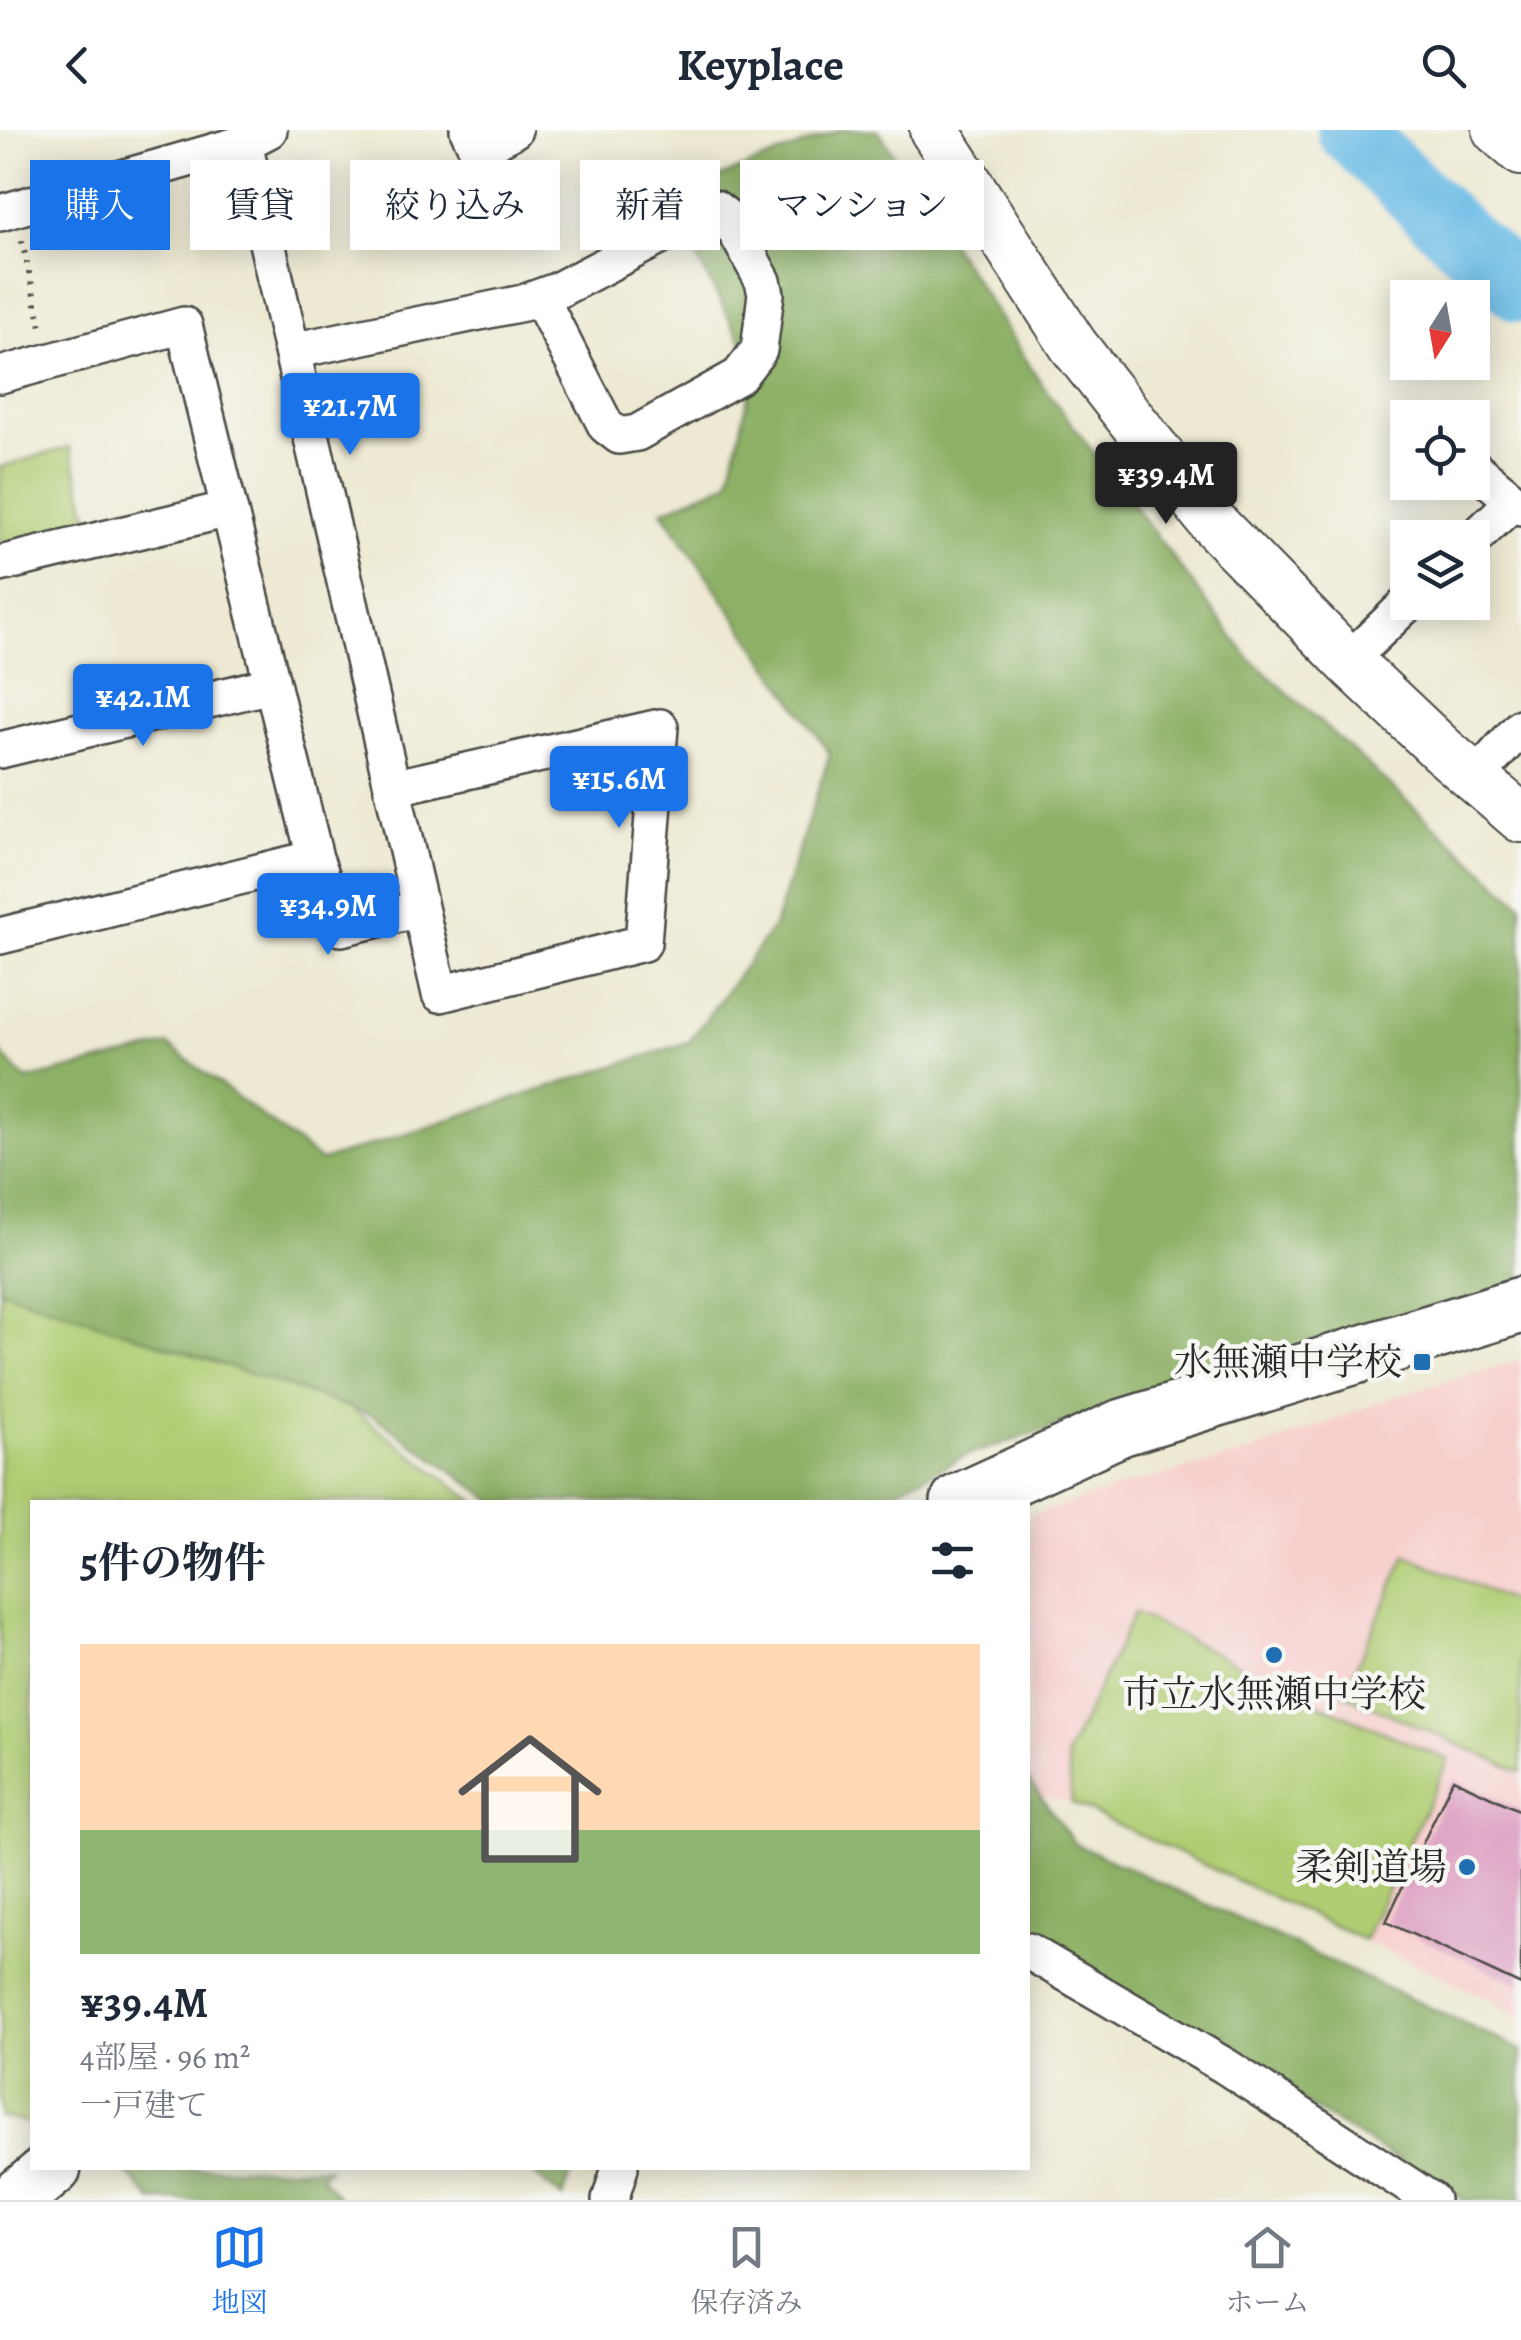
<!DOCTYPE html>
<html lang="ja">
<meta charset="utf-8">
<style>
body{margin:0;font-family:Alegreya,"Noto Serif JP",serif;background:#f6f6f7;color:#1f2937;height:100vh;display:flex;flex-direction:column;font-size:38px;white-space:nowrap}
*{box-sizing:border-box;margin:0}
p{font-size:32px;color:#747a83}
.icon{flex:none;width:55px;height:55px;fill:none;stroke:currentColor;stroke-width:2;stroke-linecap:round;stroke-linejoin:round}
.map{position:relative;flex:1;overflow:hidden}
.details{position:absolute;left:30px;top:1370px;width:1000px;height:670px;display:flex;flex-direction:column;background:#fff;border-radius:0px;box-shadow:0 5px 25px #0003}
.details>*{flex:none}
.guide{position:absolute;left:30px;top:30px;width:1000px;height:90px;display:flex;gap:20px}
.needle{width:65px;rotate:191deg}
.controls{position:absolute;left:1390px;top:150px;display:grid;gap:20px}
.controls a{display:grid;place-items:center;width:100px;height:100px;border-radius:0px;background:#fff;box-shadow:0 5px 25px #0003;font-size:50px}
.price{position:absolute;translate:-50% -85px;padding:0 22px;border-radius:10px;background:#1a73e8;color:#fff;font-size:32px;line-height:65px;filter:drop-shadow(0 2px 5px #0008)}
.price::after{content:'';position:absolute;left:50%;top:60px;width:30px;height:22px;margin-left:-15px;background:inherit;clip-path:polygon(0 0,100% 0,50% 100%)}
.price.on{background:#222;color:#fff}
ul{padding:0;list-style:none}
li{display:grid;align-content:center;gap:20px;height:530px;padding:0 50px}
li span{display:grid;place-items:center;height:310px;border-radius:0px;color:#555}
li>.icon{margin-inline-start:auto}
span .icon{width:180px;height:180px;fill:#fffc;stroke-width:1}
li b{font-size:42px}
h2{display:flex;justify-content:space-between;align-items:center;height:120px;padding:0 50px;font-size:42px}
.pill{padding:0 35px;border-radius:0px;background:#fff;box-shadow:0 5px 25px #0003;font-size:35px;line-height:90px}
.pill.on{background:#1a73e8;color:#fff}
header{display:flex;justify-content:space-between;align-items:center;height:130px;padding:0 50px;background:#fff;font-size:45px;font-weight:700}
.menu{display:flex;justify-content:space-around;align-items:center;height:140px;border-top:2px solid #e0e1e3;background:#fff;font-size:28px;color:#747a83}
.menu a{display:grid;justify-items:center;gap:5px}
.menu .on{color:#1a73e8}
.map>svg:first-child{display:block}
.built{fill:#f7d0ce}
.green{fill:#b0cd73;stroke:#6e7c4f;stroke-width:2.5}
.forest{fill:#8cb065;stroke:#5c6e48;stroke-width:2.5}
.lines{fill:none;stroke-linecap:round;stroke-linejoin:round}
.river{stroke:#6bbbe6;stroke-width:65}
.building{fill:#dfa7c6}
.street-casing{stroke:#484844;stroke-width:40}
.secondary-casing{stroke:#484844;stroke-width:52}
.primary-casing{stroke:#484844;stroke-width:60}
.path{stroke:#484844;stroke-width:6;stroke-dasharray:2.5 8;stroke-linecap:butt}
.street{stroke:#fff;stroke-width:35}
.secondary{stroke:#fff;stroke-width:48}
.primary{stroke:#fff;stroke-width:55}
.poi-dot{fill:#1f6fb2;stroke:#f6f6f2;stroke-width:4}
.labels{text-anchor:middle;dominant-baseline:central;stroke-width:9;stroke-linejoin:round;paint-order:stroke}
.poi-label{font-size:38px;fill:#2b2b2b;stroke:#f6f6f2;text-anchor:end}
</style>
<header><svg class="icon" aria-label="back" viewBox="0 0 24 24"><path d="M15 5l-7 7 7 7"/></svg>Keyplace<svg class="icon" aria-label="search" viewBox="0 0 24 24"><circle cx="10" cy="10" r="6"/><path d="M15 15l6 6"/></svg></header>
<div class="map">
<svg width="1521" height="2070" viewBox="0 0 1521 2070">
<rect width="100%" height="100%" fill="#f6f6f2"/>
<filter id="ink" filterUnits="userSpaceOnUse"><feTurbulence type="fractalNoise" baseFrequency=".01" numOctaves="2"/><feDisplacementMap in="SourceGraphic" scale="20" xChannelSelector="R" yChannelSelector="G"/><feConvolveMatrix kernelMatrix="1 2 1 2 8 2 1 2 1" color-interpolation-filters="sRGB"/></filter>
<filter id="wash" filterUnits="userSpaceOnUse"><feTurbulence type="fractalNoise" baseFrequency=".0048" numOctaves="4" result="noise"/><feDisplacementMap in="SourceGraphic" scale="40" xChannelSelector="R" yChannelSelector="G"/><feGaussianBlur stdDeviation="2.25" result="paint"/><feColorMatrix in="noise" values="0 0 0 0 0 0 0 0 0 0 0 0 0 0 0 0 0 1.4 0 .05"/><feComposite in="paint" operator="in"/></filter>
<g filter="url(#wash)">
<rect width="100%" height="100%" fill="#ede9d2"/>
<path class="built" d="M 1521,1230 L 1521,1889 L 1497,1873 L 1072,1673 L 1028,1663 L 1028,1386 L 1120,1357 L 1251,1322 L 1391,1268 Z"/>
<path class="green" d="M 70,317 L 91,395 L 0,420 L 0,337 Z
M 0,1013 L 475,1372 L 32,1372 L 32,1993 L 0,1987 Z
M 1406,1425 L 1521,1476 L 1521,1642 L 1344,1564 Z
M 1134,1483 L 1312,1571 L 1448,1630 L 1364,1810 L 1072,1673 L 1067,1625 Z"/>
<path class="forest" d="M 840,0 L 878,0 L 1043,256 L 1248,527 L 1521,774 L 1521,1159 L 1192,1254 L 967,1325 L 873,1372 L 496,1372 L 372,1285 L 0,1160 L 0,922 L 26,950 L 168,915 L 321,1031 L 689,912 L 774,796 L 830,624 L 662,381 L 729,352 L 755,236 L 665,69 Z
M 1028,1649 L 1074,1713 L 1521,1920 L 1521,2070 L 1464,2070 L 1028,1806 Z
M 123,2038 L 329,2038 L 321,2046 L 340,2070 L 151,2070 Z
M 527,2038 L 573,2038 L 563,2068 Z"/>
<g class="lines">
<path class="river" d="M 1349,0 L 1460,107 L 1521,160"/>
</g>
<g id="blocks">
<path class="building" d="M 1453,1649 L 1521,1681 L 1521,1855 L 1386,1792 Z"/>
</g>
</g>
<g filter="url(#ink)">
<use href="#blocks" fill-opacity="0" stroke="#484844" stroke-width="2.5"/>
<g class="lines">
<g class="street-casing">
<path id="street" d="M 468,0 L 478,21 L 514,0
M 244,13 C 309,297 374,581 440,864 L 643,813 L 660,597 L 392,658
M 0,83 L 244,13 L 269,0
M 292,221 L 523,173 L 556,161 L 715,78 L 729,89 L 763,151 L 766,164 L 759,220 L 739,246 L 637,303 L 619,306 L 606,296 L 540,167
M 0,245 L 184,195 L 315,728 L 341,798 L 420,779
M 1472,336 L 1521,377
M 1472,411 L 1514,371
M 0,434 L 229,379
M 1348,531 L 1409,472
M 0,620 L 271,555
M 1475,648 L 1521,597
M 0,806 L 315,728
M 1028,1821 L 1225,1936 L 1431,2070
M 610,2070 L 620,2038"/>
</g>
<g class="secondary-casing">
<path id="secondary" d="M 934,0 L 1073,215 L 1212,392 L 1348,531 L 1441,619 L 1521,688
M 1497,0 L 1521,21"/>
</g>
<g class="primary-casing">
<path id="primary" d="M 959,1372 L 1120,1298 L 1521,1175
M 15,2070 L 53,2038"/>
</g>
<path class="path" d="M 22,111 L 42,201"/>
<use href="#street" class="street"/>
<use href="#secondary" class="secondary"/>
<use href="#primary" class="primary"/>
</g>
</g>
<g class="poi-dot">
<rect x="1412" y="1222" width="20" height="20" rx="5"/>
<circle cx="1274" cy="1525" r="10"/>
<circle cx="1467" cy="1737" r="10"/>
</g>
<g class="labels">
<g class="poi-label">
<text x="1402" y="1232">水無瀬中学校</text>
<text x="1274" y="1564" text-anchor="middle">市立水無瀬中学校</text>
<text x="1447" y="1737">柔剣道場</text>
</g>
</g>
</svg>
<div class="controls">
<a><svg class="needle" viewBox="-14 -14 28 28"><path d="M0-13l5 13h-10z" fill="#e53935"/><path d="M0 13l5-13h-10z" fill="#747a83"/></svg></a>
<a><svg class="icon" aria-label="locate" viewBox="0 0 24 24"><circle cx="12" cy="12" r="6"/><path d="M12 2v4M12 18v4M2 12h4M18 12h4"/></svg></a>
<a><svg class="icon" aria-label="layers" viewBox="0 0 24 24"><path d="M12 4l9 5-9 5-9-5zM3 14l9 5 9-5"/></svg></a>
</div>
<b class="price" style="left:350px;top:328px">¥21.7M</b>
<b class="price on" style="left:1166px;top:397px">¥39.4M</b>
<b class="price" style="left:143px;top:619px">¥42.1M</b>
<b class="price" style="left:619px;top:701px">¥15.6M</b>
<b class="price" style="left:328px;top:828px">¥34.9M</b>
<div class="guide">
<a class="pill on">購入</a>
<a class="pill">賃貸</a>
<a class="pill">絞り込み</a>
<a class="pill">新着</a>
<a class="pill">マンション</a>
</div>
<section class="details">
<h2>5件の物件<svg class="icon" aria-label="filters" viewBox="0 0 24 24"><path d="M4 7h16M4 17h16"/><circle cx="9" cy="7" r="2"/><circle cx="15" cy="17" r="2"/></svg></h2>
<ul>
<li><span style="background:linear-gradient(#ffd9b3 60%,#8fb573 0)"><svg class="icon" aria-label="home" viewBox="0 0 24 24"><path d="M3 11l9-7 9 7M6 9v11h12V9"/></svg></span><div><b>¥39.4M</b><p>4部屋 · 96 m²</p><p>一戸建て</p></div></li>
</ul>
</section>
</div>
<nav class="menu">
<a class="on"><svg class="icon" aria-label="map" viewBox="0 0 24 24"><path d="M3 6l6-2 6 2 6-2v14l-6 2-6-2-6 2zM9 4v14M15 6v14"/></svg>地図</a>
<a><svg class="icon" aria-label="saved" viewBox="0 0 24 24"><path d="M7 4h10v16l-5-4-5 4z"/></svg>保存済み</a>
<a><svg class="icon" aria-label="home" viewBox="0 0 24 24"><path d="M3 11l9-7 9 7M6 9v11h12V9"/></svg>ホーム</a>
</nav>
